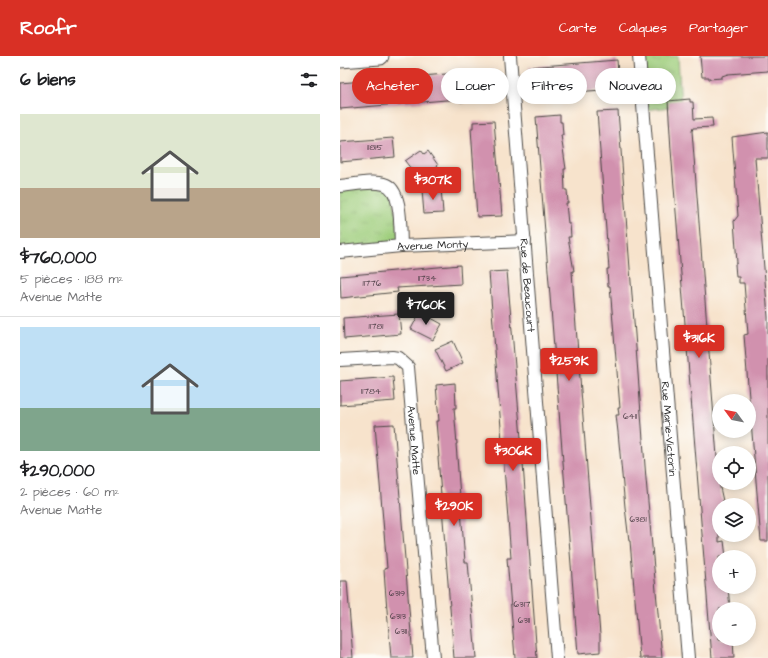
<!DOCTYPE html>
<html lang="fr">
<meta charset="utf-8">
<style>
body{margin:0;font-family:"Architects Daughter",sans-serif;background:#f2f2f2;color:#202124;height:100vh;display:flex;flex-direction:column;font-size:15px;white-space:nowrap}
*{box-sizing:border-box;margin:0}
p{font-size:13px;color:#757577}
.icon{flex:none;width:22px;height:22px;fill:none;stroke:currentColor;stroke-width:2;stroke-linecap:round;stroke-linejoin:round}
.map{position:relative;flex:1;overflow:hidden}
.panel{display:flex;flex-direction:column;background:#fff;width:340px}
.panel>*{flex:none}
.hud{position:absolute;left:12px;top:12px;width:356px;height:36px;display:flex;gap:8px}
.needle{width:26px;rotate:302deg}
.tools{position:absolute;left:372px;top:338px;display:grid;gap:8px}
.tools a{display:grid;place-items:center;width:44px;height:44px;border-radius:50%;background:#fff;box-shadow:0 2px 10px #0003;font-size:20px}
.price{position:absolute;translate:-50% -34px;padding:0 9px;border-radius:4px;background:#d93025;color:#fff;font-size:13px;line-height:26px;filter:drop-shadow(0 1px 2px #0008)}
.price::after{content:'';position:absolute;left:50%;top:24px;width:12px;height:9px;margin-left:-6px;background:inherit;clip-path:polygon(0 0,100% 0,50% 100%)}
.price.active{background:#222;color:#fff}
ul{padding:0;list-style:none}
li{display:grid;align-content:center;gap:8px;height:212px;padding:0 20px}
li+li{border-top:1px solid #e0e0e0}
li span{display:grid;place-items:center;height:124px;border-radius:0px;color:#555}
li>.icon{margin-inline-start:auto}
span .icon{width:72px;height:72px;fill:#fffc;stroke-width:1}
li b{font-size:17px}
h2{display:flex;justify-content:space-between;align-items:center;height:48px;padding:0 20px;font-size:17px}
.pill{padding:0 14px;border-radius:18px;background:#fff;box-shadow:0 2px 10px #0003;font-size:14px;line-height:36px}
.pill.active{background:#d93025;color:#fff}
header{display:flex;align-items:center;gap:24px;box-sizing:border-box;height:56px;padding:0 20px;background:#d93025;color:#fff}
header strong{font-size:19px}
nav{display:flex;gap:22px;margin-inline-start:auto;font-size:14px}
main{display:flex;flex:1;min-height:0}
.map>svg:first-child{display:block}
.grass{fill:url(#grass-tufts);stroke:#657c54}
.building{fill:#d191ae}
.lines{fill:none;stroke-linecap:round;stroke-linejoin:round}
.street-casing{stroke:#4a4743;stroke-width:14}
.secondary-casing{stroke:#4a4743;stroke-width:19}
.street{stroke:#fff;stroke-width:12}
.secondary{stroke:#fff;stroke-width:17}
.labels{text-anchor:middle;dominant-baseline:central;stroke-width:3;stroke-linejoin:round;paint-order:stroke}
.number-label{font-size:9px;fill:#54444c}
.street-label{font-size:11px;fill:#2b2b2b;stroke:#fdfcf7}
</style>
<header>
<strong>Roofr</strong>
<nav><a>Carte</a><a>Calques</a><a>Partager</a></nav>
</header>
<main>
<section class="panel">
<h2>6 biens<svg class="icon" aria-label="filters" viewBox="0 0 24 24"><path d="M4 7h16M4 17h16"/><circle cx="9" cy="7" r="2"/><circle cx="15" cy="17" r="2"/></svg></h2>
<ul>
<li><span style="background:linear-gradient(#dfe7d0 60%,#b9a48a 0)"><svg class="icon" aria-label="home" viewBox="0 0 24 24"><path d="M3 11l9-7 9 7M6 9v11h12V9"/></svg></span><div><b>$760,000</b><p>5 pièces · 188 m²</p><p>Avenue Matte</p></div></li>
<li><span style="background:linear-gradient(#bfe0f5 65%,#7fa58c 0)"><svg class="icon" aria-label="home" viewBox="0 0 24 24"><path d="M3 11l9-7 9 7M6 9v11h12V9"/></svg></span><div><b>$290,000</b><p>2 pièces · 60 m²</p><p>Avenue Matte</p></div></li>
</ul>
</section>
<div class="map">
<svg width="428" height="602" viewBox="0 0 428 602">
<defs>
<pattern id="grass-tufts" width="24" height="20" patternUnits="userSpaceOnUse"><rect width="24" height="20" fill="#9fce7d"/><path d="M3 7l-1-3M5 7V3M7 7l1-3M15 17l-1-3M17 17v-4M19 17l1-3" fill="none" stroke="#89b16c"/></pattern>
</defs>
<rect width="100%" height="100%" fill="#fdfcf7"/>
<filter id="ink" filterUnits="userSpaceOnUse"><feTurbulence type="fractalNoise" baseFrequency=".025" numOctaves="2"/><feDisplacementMap in="SourceGraphic" scale="8" xChannelSelector="R" yChannelSelector="G"/><feConvolveMatrix kernelMatrix="1 2 1 2 8 2 1 2 1" color-interpolation-filters="sRGB"/></filter>
<filter id="wash" filterUnits="userSpaceOnUse"><feTurbulence type="fractalNoise" baseFrequency=".012" numOctaves="4" result="noise"/><feDisplacementMap in="SourceGraphic" scale="16" xChannelSelector="R" yChannelSelector="G"/><feGaussianBlur stdDeviation="0.9" result="paint"/><feColorMatrix in="noise" values="0 0 0 0 0 0 0 0 0 0 0 0 0 0 0 0 0 1.4 0 .05"/><feComposite in="paint" operator="in"/></filter>
<g filter="url(#wash)">
<rect width="100%" height="100%" fill="#f7e3cc"/>
<path class="grass" d="M 299,0 L 338,0 L 341,50 L 303,54 Z
M 0,130 L 52,132 L 61,190 L 0,196 Z"/>
<g id="blocks">
<path class="building" d="M 360,0 L 428,0 L 428,15 L 388,18 L 382,20 L 382,22 L 369,23 L 369,21 L 362,21 Z
M 277,4 L 279,30 L 276,30 L 276,33 L 194,39 L 194,37 L 190,37 L 189,11 Z
M 153,14 L 155,40 L 151,41 L 151,43 L 120,46 L 119,44 L 106,44 L 0,53 L 0,27 Z
M 350,43 L 350,46 L 353,46 L 354,63 L 372,62 L 373,71 L 353,72 L 352,75 L 379,427 L 383,445 L 383,449 L 379,449 L 379,486 L 384,485 L 386,501 L 379,501 L 379,531 L 388,531 L 390,553 L 379,553 L 379,583 L 393,583 L 394,602 L 372,602 L 331,94 L 328,45 Z
M 278,55 L 306,423 L 322,602 L 300,602 L 290,485 L 289,485 L 285,451 L 278,376 L 276,359 L 279,359 L 278,352 L 280,352 L 270,230 L 268,230 L 267,213 L 269,213 L 257,56 Z
M 220,59 L 220,66 L 222,66 L 223,79 L 221,79 L 226,113 L 224,113 L 225,134 L 227,134 L 228,147 L 226,147 L 228,168 L 230,168 L 231,181 L 228,181 L 234,215 L 232,215 L 234,245 L 260,579 L 260,596 L 238,598 L 196,61 Z
M 154,65 L 162,160 L 137,161 L 131,72 L 133,72 L 133,66 Z
M 428,76 L 428,102 L 415,102 L 428,261 L 428,485 L 421,485 L 411,365 L 409,366 L 410,354 L 404,279 L 408,278 L 404,227 L 399,227 L 399,221 L 396,221 L 395,208 L 397,207 L 394,165 L 398,160 L 392,81 Z
M 53,82 L 55,101 L 0,106 L 0,86 Z
M 81,94 L 84,98 L 88,95 L 98,109 L 96,111 L 98,114 L 82,127 L 65,105 Z
M 101,132 L 103,157 L 84,158 L 82,134 Z
M 120,209 L 121,228 L 57,232 L 58,236 L 1,242 L 0,220 Z
M 167,215 L 182,394 L 197,602 L 175,602 L 167,502 L 171,502 L 149,216 Z
M 80,256 L 102,268 L 93,284 L 71,273 Z
M 59,258 L 61,278 L 4,283 L 3,262 Z
M 113,285 L 123,307 L 106,315 L 95,293 Z
M 53,321 L 55,345 L 0,349 L 0,325 Z
M 115,327 L 116,352 L 114,352 L 117,388 L 116,388 L 125,506 L 128,506 L 136,602 L 114,602 L 98,401 L 99,401 L 96,365 L 99,365 L 96,329 Z
M 54,368 L 57,404 L 73,602 L 51,602 L 45,529 L 44,513 L 47,512 L 35,369 Z
M 0,525 L 7,525 L 13,602 L 0,602 Z"/>
</g>
</g>
<g filter="url(#ink)">
<use href="#blocks" fill-opacity="0" stroke="#4a4743" stroke-width="1"/>
<g class="lines">
<g class="street-casing">
<g id="street">
<path id="s1" d="M 170,0 L 217,602"/>
<path id="s2" d="M 299,0 L 348,602"/>
<path d="M 0,130 C 13,129 31,124 44,128 C 63,133 60,174 61,190"/>
<path id="s3" d="M 0,196 L 61,190 L 185,185"/>
<path id="s4" d="M 0,304 L 52,301 L 58,302 L 68,311 L 93,602"/>
</g>
</g>
<g class="secondary-casing">
<path id="secondary" d="M 0,3 L 40,0"/>
</g>
<use href="#street" class="street"/>
<use href="#secondary" class="secondary"/>
</g>
</g>
<g class="labels">
<g class="number-label">
<text x="35" y="91">11815</text>
<text x="87" y="222">11734</text>
<text x="32" y="227">11776</text>
<text x="36" y="270">11781</text>
<text x="31" y="335">11784</text>
<text x="290" y="360">6411</text>
<text x="298" y="463">6381</text>
<text x="57" y="537">6319</text>
<text x="182" y="548">6317</text>
<text x="58" y="560">6313</text>
<text x="184" y="564">6311</text>
<text x="61" y="575">6311</text>
</g>
<g class="street-label">
<text stroke="none"><textPath href="#s3" startOffset="93">Avenue Monty</textPath></text>
<text stroke="none"><textPath href="#s1" startOffset="230">Rue de Beaucourt</textPath></text>
<text stroke="none"><textPath href="#s2" startOffset="374">Rue Marie-Victorin</textPath></text>
<text stroke="none"><textPath href="#s4" startOffset="145">Avenue Matte</textPath></text>
</g>
</g>
</svg>
<div class="tools">
<a><svg class="needle" viewBox="-14 -14 28 28"><path d="M0-13l5 13h-10z" fill="#e53935"/><path d="M0 13l5-13h-10z" fill="#757577"/></svg></a>
<a><svg class="icon" aria-label="locate" viewBox="0 0 24 24"><circle cx="12" cy="12" r="6"/><path d="M12 2v4M12 18v4M2 12h4M18 12h4"/></svg></a>
<a><svg class="icon" aria-label="layers" viewBox="0 0 24 24"><path d="M12 4l9 5-9 5-9-5zM3 14l9 5 9-5"/></svg></a>
<a>+</a>
<a>−</a>
</div>
<b class="price" style="left:93px;top:145px">$307K</b>
<b class="price active" style="left:86px;top:270px">$760K</b>
<b class="price" style="left:359px;top:303px">$316K</b>
<b class="price" style="left:229px;top:326px">$259K</b>
<b class="price" style="left:173px;top:416px">$306K</b>
<b class="price" style="left:114px;top:471px">$290K</b>
<div class="hud">
<a class="pill active">Acheter</a>
<a class="pill">Louer</a>
<a class="pill">Filtres</a>
<a class="pill">Nouveau</a>
</div>
</div>
</main>
